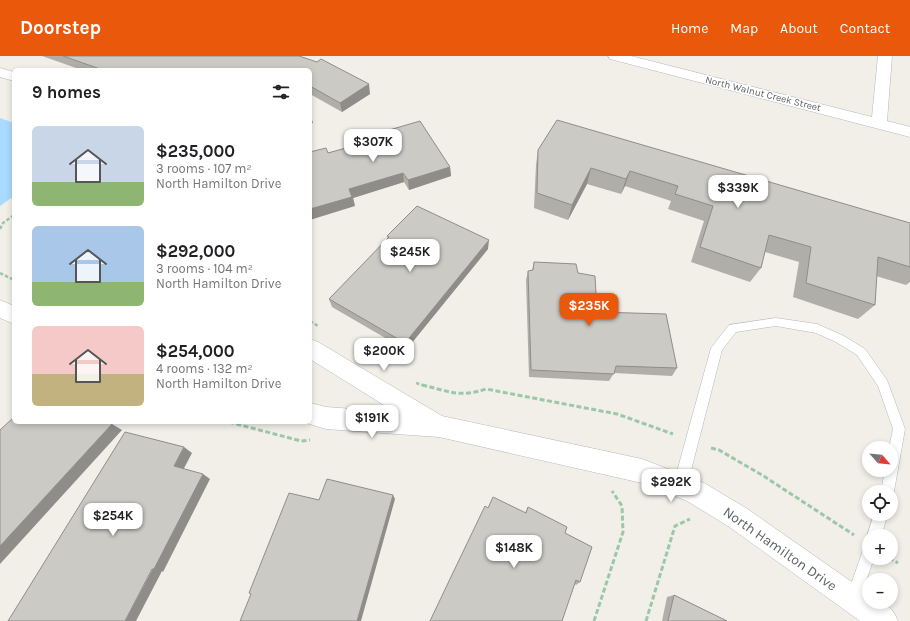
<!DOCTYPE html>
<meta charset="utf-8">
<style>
body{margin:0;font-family:Karla,sans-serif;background:#f6f6f6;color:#202124;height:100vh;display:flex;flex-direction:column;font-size:15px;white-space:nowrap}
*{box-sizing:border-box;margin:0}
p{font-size:13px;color:#757577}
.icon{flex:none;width:22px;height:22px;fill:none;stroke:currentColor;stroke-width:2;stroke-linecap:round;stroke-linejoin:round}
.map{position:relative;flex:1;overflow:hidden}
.drawer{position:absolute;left:12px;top:12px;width:300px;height:356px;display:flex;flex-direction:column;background:#fff;border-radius:6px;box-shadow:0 2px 6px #0003}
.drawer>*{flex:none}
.needle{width:26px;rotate:117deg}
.buttons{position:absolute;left:862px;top:385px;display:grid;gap:8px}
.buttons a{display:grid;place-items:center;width:36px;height:36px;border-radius:50%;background:#fff;box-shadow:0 2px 6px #0003;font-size:20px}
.price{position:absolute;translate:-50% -34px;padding:0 9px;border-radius:8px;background:#fff;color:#222;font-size:13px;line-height:26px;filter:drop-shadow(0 1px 2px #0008)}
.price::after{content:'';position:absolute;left:50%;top:24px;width:12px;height:9px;margin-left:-6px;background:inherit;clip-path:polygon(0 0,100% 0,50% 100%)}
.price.current{background:#ea580c;color:#fff}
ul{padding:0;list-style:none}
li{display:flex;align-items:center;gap:12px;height:100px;padding:0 20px}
li span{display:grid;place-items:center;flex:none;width:112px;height:80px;border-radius:6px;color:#555}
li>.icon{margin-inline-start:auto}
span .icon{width:48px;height:48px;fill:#fffc;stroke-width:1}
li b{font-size:17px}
h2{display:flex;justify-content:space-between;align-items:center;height:48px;padding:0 20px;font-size:17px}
header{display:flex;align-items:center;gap:24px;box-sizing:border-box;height:56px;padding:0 20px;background:#ea580c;color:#fff}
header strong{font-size:19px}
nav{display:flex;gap:22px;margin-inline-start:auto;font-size:14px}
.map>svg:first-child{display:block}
.water{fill:#aadaff}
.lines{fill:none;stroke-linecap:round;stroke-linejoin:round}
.lane-casing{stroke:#b5b8bc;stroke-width:1}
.street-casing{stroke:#b5b8bc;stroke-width:1}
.path-far1{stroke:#9cc7a9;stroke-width:2.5;stroke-dasharray:3.5 2;stroke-linecap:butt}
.path{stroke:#9cc7a9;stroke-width:3;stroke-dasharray:5 2.5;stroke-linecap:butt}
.lane{fill:#fff;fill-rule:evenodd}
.street{fill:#fff;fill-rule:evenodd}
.wall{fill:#afaea9}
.shaded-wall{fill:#8f8d8a}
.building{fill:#cccac5;stroke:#8f8d8a}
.labels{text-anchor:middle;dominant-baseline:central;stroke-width:3;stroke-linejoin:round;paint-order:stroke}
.far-street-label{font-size:10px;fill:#5f6368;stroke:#fff}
.near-street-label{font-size:14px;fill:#5f6368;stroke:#fff}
</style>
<header>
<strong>Doorstep</strong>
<nav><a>Home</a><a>Map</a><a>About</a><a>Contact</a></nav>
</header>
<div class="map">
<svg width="910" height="565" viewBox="0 0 910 565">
<rect width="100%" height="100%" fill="#f1efe8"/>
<path class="water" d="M 0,62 L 14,67 L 14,140 L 0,150 Z"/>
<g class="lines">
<g class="lane-casing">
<path id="lane" d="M 776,262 L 817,268 L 844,280 L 865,293 L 887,324 L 905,373 L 893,441 L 891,441 L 891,436 L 881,436 L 885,414 L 891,414 L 891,392 L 889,392 L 893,373 L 878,330 L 857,299 L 836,286 L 816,277 L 776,270 L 736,276 L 722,294 L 687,430 L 685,435 L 680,437 L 675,435 L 673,430 L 711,292 L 729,269 Z
M 874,458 L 888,458 L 881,480 L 869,480 L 869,484 L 867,480 Z
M 869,489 L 869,502 L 874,502 L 858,548 L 853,550 L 848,548 L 846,543 L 864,491 Z"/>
</g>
<g class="street-casing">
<path id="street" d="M 608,0 L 631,0 L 872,61 L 878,0 L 892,0 L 887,65 L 910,71 L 910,81 L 610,3 Z
M 0,12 L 14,16 L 14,25 L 0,21 Z
M 0,244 L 14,250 L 14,268 L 0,262 Z
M 310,283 L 318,286 L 442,360 L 642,403 L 704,427 L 746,452 L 869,538 L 869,546 C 885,546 892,550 898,565 L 860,565 L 728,470 L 687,445 L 642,427 L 439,381 L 326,373 L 303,366 L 310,366 L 310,347 L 326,351 L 395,356 L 310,303 Z"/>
</g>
<path class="path-far1" d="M 0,173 L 3,167 L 14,159
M 0,217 L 14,224
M 310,265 L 318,270
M 416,327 L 426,330"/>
<path class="path" d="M 422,329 C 448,335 460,342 486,333 L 617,358 L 673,378
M 229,366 L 301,385 L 310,384
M 711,392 L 719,394 L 762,419 L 854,479
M 889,502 L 898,507
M 594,565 L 623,476 L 622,450 L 612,435
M 646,565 L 675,470 L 690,463"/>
<use href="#lane" class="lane"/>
<use href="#street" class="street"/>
</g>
<path class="wall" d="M 42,0 L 299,0 L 370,38 L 342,56 L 310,38 L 310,14 L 82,14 Z
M 379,77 L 450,111 L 451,120 L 409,134 L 404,126 L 353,142 L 355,150 L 328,97 L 380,82 Z
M 538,94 L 910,167 L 910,226 L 906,229 L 876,220 L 875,249 L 858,263 L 793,241 L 799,206 L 765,196 L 761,212 L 750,226 L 691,206 L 704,165 L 668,153 L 671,145 L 625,130 L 621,138 L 587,128 L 568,164 L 534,152 L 536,109 Z
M 387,180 L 488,193 L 406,294 L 332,251 L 329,243 L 388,183 Z
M 534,206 L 578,217 L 597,256 L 677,312 L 672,320 L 614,317 L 609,325 L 529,321 L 526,224 L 528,215 L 532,215 Z
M 528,451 L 565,477 L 580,526 L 576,529 L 575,528 L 488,452 L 525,457 Z
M 674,539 L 727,565 L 662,565 L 667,541 Z"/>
<path class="shaded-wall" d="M 369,28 L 370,38 L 342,56 L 340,47 Z
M 310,57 L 313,67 L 310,68 Z
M 450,111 L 451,120 L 409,134 L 408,124 Z
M 591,112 L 587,128 L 568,164 L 572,149 Z
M 630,115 L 625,130 L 621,138 L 626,123 Z
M 403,117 L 404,126 L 353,142 L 355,150 L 310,164 L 310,153 L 349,133 Z
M 489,184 L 488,193 L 406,294 L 405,287 Z
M 112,368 L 122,374 L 0,508 L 0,490 Z
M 184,391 L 192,397 L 182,416 L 174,410 Z
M 203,418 L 210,423 L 163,516 L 162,515 L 136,565 L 125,565 Z
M 393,439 L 395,443 L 361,565 L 357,565 Z"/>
<path class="building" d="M 63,0 L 299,0 L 317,6 L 321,3 L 369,28 L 340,47 L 310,30 L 310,14 L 103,14 Z
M 557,64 L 910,167 L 910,211 L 878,201 L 875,249 L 806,227 L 811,191 L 769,179 L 761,212 L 700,191 L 713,150 L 675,138 L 678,130 L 630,115 L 626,123 L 591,112 L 572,149 L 537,137 L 538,94 Z
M 420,65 L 450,111 L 408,124 L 403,117 L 349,133 L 352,141 L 310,153 L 310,96 L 326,92 L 328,97 L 382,82 L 379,77 Z
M 417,150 L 489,184 L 405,287 L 329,243 L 389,181 L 387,180 Z
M 534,206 L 576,208 L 578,217 L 595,220 L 597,256 L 666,258 L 677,312 L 616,310 L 614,318 L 531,314 L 528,215 L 533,214 Z
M 14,361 L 14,366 L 109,366 L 112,368 L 0,490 L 0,374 Z
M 125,376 L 184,391 L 174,410 L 203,418 L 154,513 L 152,513 L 125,565 L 8,565 Z
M 327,423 L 393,439 L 357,565 L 240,565 L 251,538 L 249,537 L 289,437 L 319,444 Z
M 493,441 L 526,457 L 528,451 L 567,471 L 565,477 L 592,491 L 580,526 L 576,524 L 562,565 L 430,565 L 449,525 L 485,450 L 488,452 Z
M 674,539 L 727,565 L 668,565 Z"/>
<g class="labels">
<g class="far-street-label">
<text transform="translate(763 38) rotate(14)">North Walnut Creek Street</text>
</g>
<g class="near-street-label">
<text transform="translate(780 493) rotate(35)">North Hamilton Drive</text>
</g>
</g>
</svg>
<div class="buttons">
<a><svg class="needle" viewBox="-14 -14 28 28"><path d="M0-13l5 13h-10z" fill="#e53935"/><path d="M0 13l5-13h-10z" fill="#757577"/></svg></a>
<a><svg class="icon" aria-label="locate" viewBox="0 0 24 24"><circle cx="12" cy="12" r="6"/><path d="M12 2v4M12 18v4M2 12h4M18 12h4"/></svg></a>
<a>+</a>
<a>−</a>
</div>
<b class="price" style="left:373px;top:107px">$307K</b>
<b class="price" style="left:738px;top:153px">$339K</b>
<b class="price" style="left:410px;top:217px">$245K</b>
<b class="price current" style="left:589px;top:271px">$235K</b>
<b class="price" style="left:384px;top:316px">$200K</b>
<b class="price" style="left:372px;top:383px">$191K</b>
<b class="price" style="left:671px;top:447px">$292K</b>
<b class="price" style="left:113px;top:481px">$254K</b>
<b class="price" style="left:514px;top:513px">$148K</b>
<section class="drawer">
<h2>9 homes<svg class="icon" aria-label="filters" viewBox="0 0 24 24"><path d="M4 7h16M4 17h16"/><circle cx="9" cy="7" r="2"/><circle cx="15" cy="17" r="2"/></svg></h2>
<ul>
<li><span style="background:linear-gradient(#c9d6e8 70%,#8fb573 0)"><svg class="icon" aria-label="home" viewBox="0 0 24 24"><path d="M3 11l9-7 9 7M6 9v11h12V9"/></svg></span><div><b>$235,000</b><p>3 rooms · 107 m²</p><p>North Hamilton Drive</p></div></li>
<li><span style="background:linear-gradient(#a9c7e8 70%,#8fb573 0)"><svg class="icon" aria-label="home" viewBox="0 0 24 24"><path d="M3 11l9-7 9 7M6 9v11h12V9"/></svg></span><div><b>$292,000</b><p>3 rooms · 104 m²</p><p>North Hamilton Drive</p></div></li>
<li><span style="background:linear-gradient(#f6c9c9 60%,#c2b280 0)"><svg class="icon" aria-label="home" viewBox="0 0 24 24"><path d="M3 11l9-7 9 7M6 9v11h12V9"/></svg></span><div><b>$254,000</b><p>4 rooms · 132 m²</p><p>North Hamilton Drive</p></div></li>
</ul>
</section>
</div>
